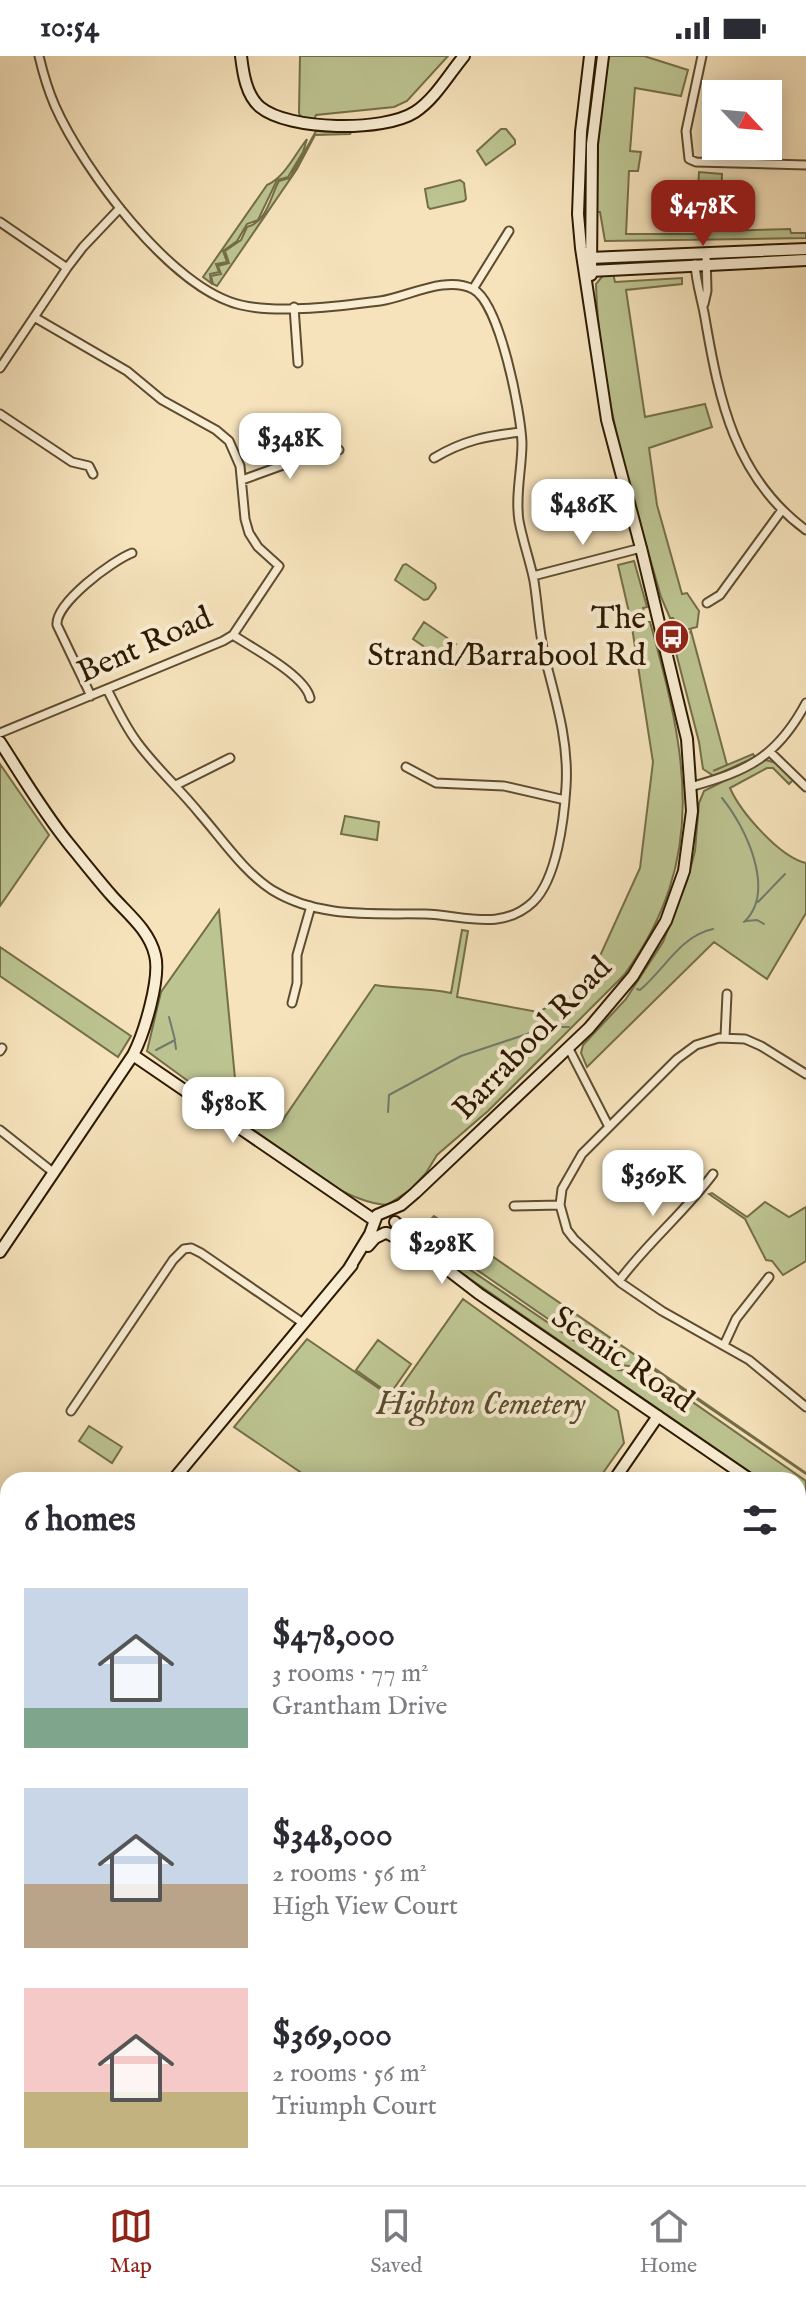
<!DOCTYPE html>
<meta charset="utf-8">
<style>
body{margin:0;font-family:"IM FELL English",serif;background:#f2f2f3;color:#2b2b33;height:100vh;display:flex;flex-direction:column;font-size:30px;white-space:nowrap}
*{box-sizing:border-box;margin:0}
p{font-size:26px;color:#7c7c81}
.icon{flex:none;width:44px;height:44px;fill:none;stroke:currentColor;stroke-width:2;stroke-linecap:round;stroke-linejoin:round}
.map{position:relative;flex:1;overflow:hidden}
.panel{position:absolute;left:0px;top:1416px;width:806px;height:714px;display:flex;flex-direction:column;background:#fff;border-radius:24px 24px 0 0;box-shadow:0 4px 20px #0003}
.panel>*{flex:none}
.needle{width:52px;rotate:116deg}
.controls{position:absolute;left:702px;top:24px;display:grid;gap:16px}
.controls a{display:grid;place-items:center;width:80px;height:80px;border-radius:0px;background:#fff;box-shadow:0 4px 20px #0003;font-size:40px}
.price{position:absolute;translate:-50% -68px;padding:0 18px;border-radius:16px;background:#fff;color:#222;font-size:26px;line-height:52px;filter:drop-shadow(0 2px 4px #0008)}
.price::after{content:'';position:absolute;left:50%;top:48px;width:24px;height:18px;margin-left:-12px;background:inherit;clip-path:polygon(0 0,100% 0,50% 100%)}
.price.current{background:#8f2418;color:#fff}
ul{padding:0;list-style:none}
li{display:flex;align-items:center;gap:24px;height:200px;padding:0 24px}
li span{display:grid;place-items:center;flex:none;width:224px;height:160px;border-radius:0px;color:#555}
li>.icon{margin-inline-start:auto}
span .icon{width:96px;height:96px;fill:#fffc;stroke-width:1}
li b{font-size:34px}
h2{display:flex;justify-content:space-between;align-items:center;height:96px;padding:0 24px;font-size:34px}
.status{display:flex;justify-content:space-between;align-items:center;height:56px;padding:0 40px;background:#fff;direction:ltr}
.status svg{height:22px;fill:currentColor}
.tab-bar{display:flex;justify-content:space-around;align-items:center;height:112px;border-top:2px solid #e1e1e2;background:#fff;font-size:22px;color:#7c7c81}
.tab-bar a{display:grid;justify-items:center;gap:4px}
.tab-bar .current{color:#8f2418}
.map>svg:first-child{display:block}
.green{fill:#bcc491;stroke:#746e48;stroke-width:2}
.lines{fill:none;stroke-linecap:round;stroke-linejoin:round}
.stream{stroke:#707b6d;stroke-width:2}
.street-casing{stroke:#5e4c2f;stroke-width:11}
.secondary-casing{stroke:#2c1900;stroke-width:14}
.street{stroke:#f9edd3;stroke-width:7}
.secondary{stroke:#f9edd3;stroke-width:10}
.labels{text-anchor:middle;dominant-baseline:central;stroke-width:8;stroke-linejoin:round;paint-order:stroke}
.poi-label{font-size:32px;fill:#2c1900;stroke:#f9edd3;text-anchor:end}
.street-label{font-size:32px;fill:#2c1900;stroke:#f9edd3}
.park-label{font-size:32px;font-style:italic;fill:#574c2c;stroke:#f9edd3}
</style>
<div class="status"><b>10:54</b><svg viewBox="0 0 49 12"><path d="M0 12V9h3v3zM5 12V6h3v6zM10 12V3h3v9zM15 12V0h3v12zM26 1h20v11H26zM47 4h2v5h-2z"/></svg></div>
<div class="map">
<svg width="806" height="2129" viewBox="0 0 806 2129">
<rect width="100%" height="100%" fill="#f6e3bc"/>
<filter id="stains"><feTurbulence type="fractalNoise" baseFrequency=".0025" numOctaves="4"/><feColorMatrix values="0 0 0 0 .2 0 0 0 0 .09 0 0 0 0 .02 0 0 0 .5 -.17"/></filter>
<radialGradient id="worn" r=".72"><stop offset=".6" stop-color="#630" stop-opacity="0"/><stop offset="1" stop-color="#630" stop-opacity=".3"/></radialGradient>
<path class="green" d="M 300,0 L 448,0 L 407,45 L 394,51 L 316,59 L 314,64 L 302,63 L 299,57 Z
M 609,0 L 644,0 L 688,14 L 681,40 L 635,32 L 630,95 L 641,96 L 638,115 L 629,115 L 626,178 L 695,178 L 699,116 L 722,118 L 720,175 L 790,173 L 791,177 L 806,177 L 806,182 L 605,185 L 600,156 L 596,156 L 599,56 Z
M 501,73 L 506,73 L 515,84 L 515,88 L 486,109 L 477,95 Z
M 353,74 L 350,78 L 315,79 L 297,113 L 217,230 L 213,228 L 211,220 L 221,218 L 218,210 L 229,207 L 225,195 L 241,184 L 247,171 C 267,166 270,141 279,125 L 290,122 L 316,75 Z
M 307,83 L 303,96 L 288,121 L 277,124 L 258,164 L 247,168 L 237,185 L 223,195 L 227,206 L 216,208 L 219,216 L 210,218 L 211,227 L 203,221 L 267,129 C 285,121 295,98 307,83 Z
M 460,124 L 464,127 L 466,143 L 464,145 L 430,153 L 428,151 L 425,133 Z
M 605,217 L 613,217 L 615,226 L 682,222 L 682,228 L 626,234 L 645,361 L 705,348 L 712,371 L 649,392 L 657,449 L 682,538 L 687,537 L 699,555 L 697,571 L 689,573 L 684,581 L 680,569 L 676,569 L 673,562 L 670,562 L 661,541 C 632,439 599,335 596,228 Z
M 634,505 L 647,551 L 643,552 L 647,566 L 650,566 C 686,695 710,802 624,919 L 488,1055 L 437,1099 L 426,1117 L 410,1134 L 387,1149 C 367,1148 348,1138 330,1129 L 187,1027 L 188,1025 L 147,995 L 161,936 L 219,854 L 236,1033 L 282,1065 L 375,929 C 402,933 424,932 451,937 L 462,874 L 468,875 L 457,941 L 538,956 L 585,933 L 640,812 L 653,706 L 631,565 L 618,509 Z
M 406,508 L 435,528 L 436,532 L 428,543 L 424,544 L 395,524 L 403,509 Z
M 424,566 L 456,588 L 445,605 L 413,583 Z
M 678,571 L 679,578 L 684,584 L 691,575 L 727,709 L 713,715 L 753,698 L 755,701 L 714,720 L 703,713 L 699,686 L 674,589 L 672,573 Z
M 766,704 L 776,707 L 793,724 L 789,728 L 773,712 L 767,712 L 730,732 C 741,757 780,801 806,807 L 806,857 L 767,923 L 714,886 L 587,1011 L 581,997 L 583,989 L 626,943 L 663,886 L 687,825 L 695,795 L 699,747 L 704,735 Z
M 0,708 L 49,779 L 0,850 Z
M 345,760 L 379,766 L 377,784 L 341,778 Z
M 0,891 L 131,980 L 118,1001 L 0,920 Z
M 712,1137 L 747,1161 L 765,1146 L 789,1161 L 806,1151 L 806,1205 L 783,1219 L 772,1205 L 766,1204 L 745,1163 L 709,1138 Z
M 434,1160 L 806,1417 L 806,1418 L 654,1314 L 616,1308 L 606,1303 L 438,1187 L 424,1170 Z
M 414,1170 L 419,1170 L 435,1190 L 618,1314 L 642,1315 L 655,1320 L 806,1425 L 806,1455 L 798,1449 L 798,1424 L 761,1424 L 434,1198 L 411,1175 Z
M 463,1243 L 618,1355 L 624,1387 L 598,1424 L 312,1424 L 234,1371 L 307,1283 L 393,1342 Z
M 378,1284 L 411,1308 L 390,1338 L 356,1314 Z
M 89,1370 L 122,1391 L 112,1407 L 79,1385 Z"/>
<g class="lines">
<path class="stream" d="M 722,742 C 745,770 777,835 744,866
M 758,846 L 785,818
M 746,865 L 757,864 L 764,868
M 637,933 L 640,934 C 665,913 680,880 713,873
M 175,986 L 176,993
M 156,994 L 175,984 L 169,961
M 388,1056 L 389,1039 L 461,1000 L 548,971 L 569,971"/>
<g class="street-casing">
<path id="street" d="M 39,0 C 43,17 48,34 55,50 C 83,113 171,233 241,249 C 278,258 341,250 380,245 C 408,241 445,219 473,233 C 500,247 521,357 522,387 C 522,413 515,439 519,465 C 523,486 530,505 534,525 C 538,550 539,577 545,602 C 556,645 569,686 566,731 C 564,763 557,823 533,846 C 501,876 463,859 425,858 C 373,857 319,863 272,834 C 244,816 222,783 200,758 C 180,733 156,712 137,686 C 125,670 116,651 107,633
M 702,0 L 686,75 L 689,103 L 696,106 L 806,109
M 0,166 L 67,212 L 0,312
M 695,208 C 696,227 702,244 705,262 C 719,344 735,422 806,474
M 67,212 L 83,191 L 120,152
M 473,233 L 509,175
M 704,248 L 707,235 L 706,197
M 294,251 L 298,307
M 0,358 L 72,406 L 89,410 L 93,418
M 434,402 C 464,384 487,380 521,376
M 242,424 L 311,399 L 327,386 L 339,394
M 533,520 L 641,492
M 707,547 L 720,539 L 782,454
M 233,579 C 252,592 305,619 310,642
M 91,640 L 57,569 C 55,547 112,505 132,497
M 0,677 L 223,585 L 233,579 L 279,510 L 258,491 L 249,477 L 245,463 L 240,410 L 229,385 L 216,374 L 162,344 L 127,315 L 34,261
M 770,696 L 806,731
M 406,711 L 436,727 L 504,730 L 565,744
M 176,729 L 230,702
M 690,731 C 748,715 777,701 806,647
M 292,947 L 297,927 L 297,899 L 311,850
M 725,981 L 727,938
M 568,991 L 608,1069
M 0,995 L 2,992
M 806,1018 L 761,990 L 745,983 L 719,982 L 696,989 L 677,1003 L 582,1098 L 562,1133 L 560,1149 L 567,1174 L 574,1183 L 621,1227 L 662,1255 L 749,1304 L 806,1351
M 0,1074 L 54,1117
M 514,1150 L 560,1149
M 619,1225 C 648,1186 684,1157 713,1118
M 724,1289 L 736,1263 L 769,1221
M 71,1355 L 173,1204 L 184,1193 L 191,1192 L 201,1197 L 303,1267
M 0,1494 L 8,1500
M 0,1763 L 8,1768
M 798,1873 L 806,1842
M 0,1918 L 8,1917
M 798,1928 L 806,1930
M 0,1976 L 8,1982
M 798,2026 L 806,2032
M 798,2051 L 806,2057
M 349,2122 L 360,2129
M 630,2122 L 633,2129
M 743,2122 L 745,2129
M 260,2129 L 264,2122"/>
</g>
<g class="secondary-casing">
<path id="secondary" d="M 241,0 C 243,17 246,39 260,51 C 289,75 384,76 415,56 C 435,43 449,18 464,0
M 588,205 L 590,202 L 613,201 L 806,193
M 585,210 L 590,215 L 806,204
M 591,219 L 592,88 L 603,0
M 0,686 C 22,720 43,756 69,788 C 83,805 97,823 112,840 C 128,858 149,874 155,899 C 161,922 144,978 133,999 L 0,1196
M 133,999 L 374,1164
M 395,1166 L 426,1197 L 478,1237 L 751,1424
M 387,1177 L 414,1191
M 368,1190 L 375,1182 L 385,1177
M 348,1214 L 370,1178 L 377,1159 L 401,1149 L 415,1137 L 589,972 L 633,920 L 666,865 L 684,815 L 692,755 L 687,683 L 641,492 L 607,364 L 581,192 L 578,158 L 581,76 L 590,0
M 173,1424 L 352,1209
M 614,1424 L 658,1360
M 798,1456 L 806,1462
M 0,1636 L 8,1626
M 125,2129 L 130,2122"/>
</g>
<use href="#street" class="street"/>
<use href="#secondary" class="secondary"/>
</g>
<defs>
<g id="bus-disc" transform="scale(1.8)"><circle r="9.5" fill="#8f2418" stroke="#f9edd3"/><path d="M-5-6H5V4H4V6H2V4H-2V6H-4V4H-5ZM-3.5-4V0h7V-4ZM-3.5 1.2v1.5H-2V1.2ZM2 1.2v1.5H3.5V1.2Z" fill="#fff"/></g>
</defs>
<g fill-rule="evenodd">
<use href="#bus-disc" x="672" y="581"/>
</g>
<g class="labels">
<g class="poi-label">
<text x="646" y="563">The<tspan x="646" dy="37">Strand/Barrabool Rd</tspan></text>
</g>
<g class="street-label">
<text transform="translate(145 590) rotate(-24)">Bent Road</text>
<text transform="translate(533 983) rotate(-46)">Barrabool Road</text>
<text transform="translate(622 1304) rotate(34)">Scenic Road</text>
</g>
<g class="park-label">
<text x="481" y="1349">Highton Cemetery</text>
</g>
</g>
<rect width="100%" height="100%" filter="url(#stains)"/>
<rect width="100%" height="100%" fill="url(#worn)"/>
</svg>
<div class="controls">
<a><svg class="needle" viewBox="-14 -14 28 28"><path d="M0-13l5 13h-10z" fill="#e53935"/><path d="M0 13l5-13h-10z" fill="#7c7c81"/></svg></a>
</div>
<b class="price current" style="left:703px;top:192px">$478K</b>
<b class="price" style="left:290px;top:425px">$348K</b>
<b class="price" style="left:583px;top:491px">$486K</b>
<b class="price" style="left:233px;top:1089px">$580K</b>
<b class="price" style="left:653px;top:1162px">$369K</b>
<b class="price" style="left:442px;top:1230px">$298K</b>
<section class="panel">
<h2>6 homes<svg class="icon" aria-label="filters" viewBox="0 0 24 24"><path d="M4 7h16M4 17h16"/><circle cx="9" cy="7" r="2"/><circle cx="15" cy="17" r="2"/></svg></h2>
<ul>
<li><span style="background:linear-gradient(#c9d6e8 75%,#7fa58c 0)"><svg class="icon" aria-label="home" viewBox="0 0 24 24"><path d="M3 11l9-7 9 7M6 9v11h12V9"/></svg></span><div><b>$478,000</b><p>3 rooms · 77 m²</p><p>Grantham Drive</p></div></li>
<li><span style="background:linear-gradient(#c9d6e8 60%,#b9a48a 0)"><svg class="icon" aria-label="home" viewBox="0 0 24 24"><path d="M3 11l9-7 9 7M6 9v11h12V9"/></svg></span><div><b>$348,000</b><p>2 rooms · 56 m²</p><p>High View Court</p></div></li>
<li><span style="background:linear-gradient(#f6c9c9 65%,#c2b280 0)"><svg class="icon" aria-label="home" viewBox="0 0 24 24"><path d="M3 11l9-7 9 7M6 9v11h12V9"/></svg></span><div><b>$369,000</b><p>2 rooms · 56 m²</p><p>Triumph Court</p></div></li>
</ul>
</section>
</div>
<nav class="tab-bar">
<a class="current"><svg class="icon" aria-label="map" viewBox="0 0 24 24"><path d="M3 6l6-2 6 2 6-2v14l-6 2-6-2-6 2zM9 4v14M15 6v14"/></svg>Map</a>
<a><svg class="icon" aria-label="saved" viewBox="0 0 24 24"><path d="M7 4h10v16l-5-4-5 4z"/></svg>Saved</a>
<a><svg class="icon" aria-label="home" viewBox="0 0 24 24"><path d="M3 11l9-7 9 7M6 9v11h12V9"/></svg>Home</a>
</nav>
